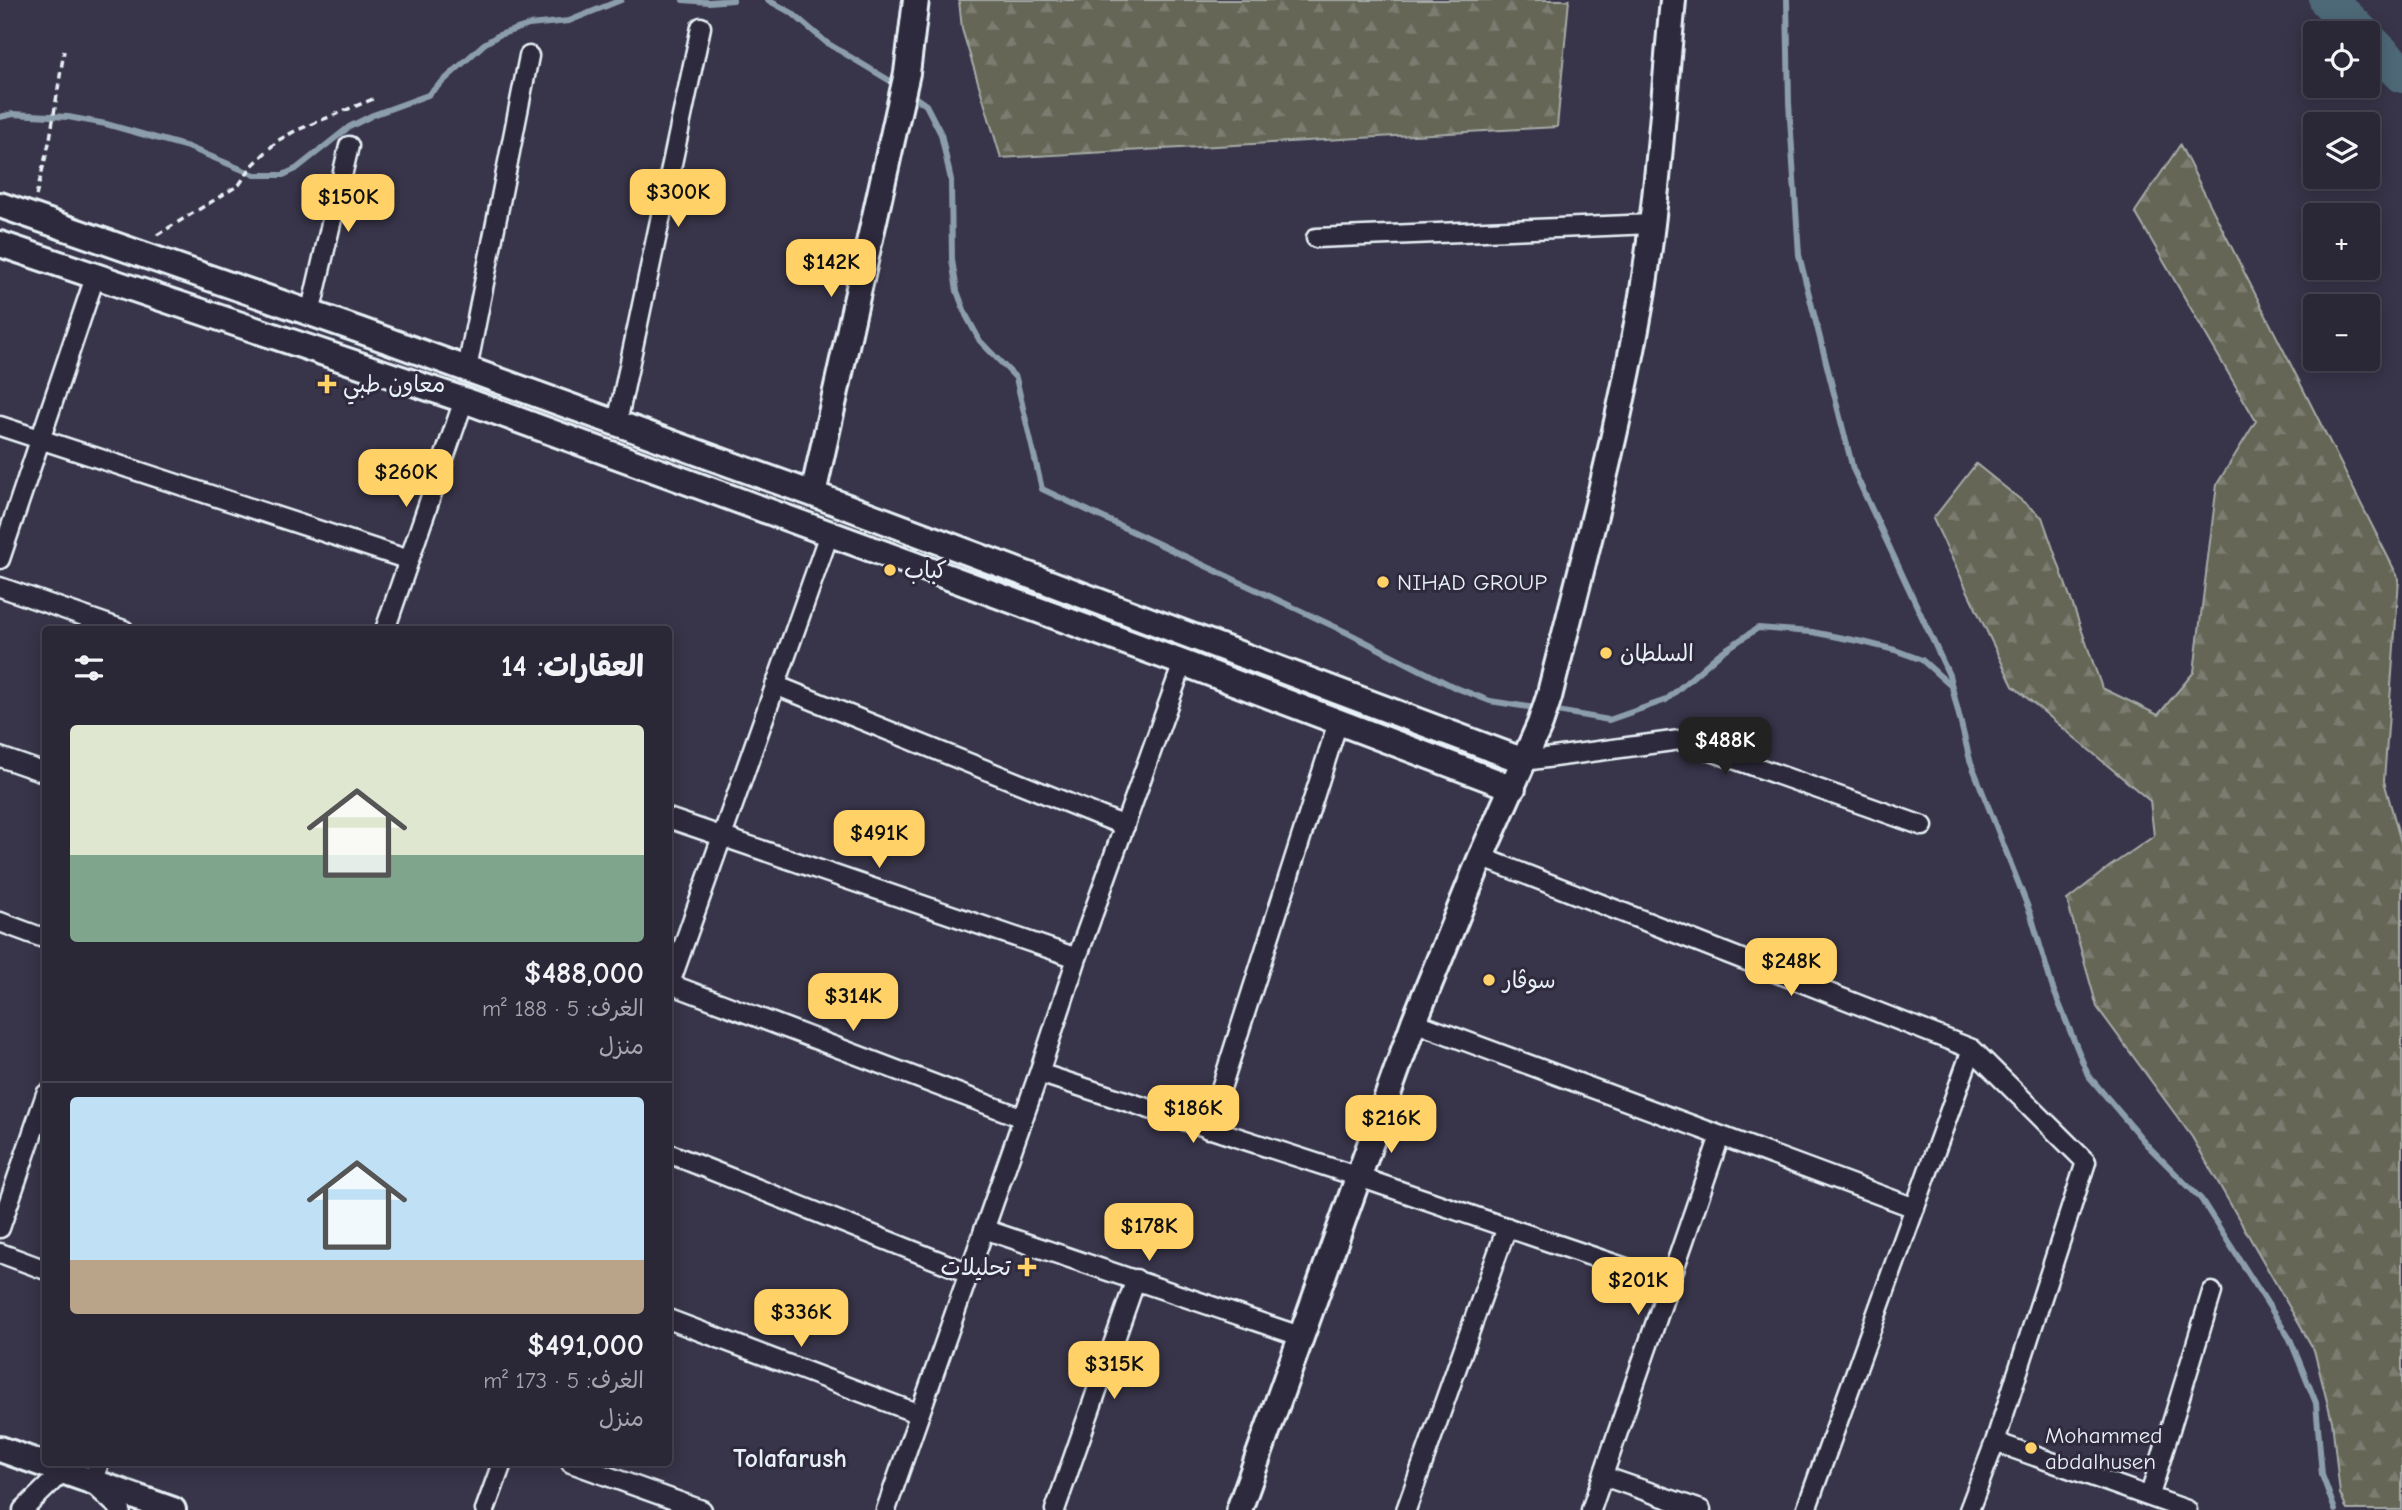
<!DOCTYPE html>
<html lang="ar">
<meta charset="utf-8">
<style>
body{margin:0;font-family:"Comic Neue","Playpen Sans Arabic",sans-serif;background:#363342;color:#f1f3f6;direction:rtl;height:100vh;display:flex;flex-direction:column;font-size:26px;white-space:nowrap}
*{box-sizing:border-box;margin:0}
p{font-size:23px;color:#a5a5ad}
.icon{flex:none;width:38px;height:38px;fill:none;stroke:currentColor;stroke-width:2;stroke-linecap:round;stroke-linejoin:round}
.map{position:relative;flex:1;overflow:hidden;direction:ltr}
.side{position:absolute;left:42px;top:626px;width:630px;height:840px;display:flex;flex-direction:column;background:#2a2737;border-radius:7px;box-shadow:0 4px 18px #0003,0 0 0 2px #464452;direction:rtl}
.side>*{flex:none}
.tools{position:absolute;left:2303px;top:21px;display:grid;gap:14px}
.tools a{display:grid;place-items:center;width:77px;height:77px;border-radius:7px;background:#2a2737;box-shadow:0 4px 18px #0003,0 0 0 2px #464452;font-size:35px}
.price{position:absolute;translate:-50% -60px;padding:0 16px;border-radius:14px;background:#ffd166;color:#111;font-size:23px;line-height:46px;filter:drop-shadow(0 2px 4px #0008)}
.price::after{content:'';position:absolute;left:50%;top:42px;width:21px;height:16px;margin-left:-10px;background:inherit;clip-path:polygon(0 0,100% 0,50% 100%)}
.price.on{background:#222;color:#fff}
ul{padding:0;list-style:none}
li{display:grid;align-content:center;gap:14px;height:371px;padding:0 28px}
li+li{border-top:2px solid #464452}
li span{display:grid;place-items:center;height:217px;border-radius:7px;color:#555}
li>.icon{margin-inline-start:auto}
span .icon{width:126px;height:126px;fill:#fffc;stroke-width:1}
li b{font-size:30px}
h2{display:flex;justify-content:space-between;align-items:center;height:84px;padding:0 28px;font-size:30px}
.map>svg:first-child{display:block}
.forest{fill:url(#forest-firs);stroke:#a6aca8;stroke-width:2}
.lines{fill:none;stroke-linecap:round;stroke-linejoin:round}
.stream{stroke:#8c9eab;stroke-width:6}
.river{stroke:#4e6777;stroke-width:38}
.street-casing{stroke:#e8f1f8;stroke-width:23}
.secondary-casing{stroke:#e8f1f8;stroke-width:30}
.path{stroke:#e8f1f8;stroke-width:3.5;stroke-dasharray:7 5;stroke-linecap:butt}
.street{stroke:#2f2a3d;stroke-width:18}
.secondary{stroke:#2f2a3d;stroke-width:24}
.poi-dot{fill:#ffd166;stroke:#2f2a3d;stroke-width:2.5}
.labels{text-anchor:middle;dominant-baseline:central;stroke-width:6;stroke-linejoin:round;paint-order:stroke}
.poi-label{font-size:23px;fill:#e8f1f8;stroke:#2f2a3d;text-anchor:start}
.quarter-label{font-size:26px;font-weight:bold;fill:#e8f1f8;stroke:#2f2a3d}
</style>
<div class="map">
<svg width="2402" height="1510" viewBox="0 0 2402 1510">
<defs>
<pattern id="forest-firs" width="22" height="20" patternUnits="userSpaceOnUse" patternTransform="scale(1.75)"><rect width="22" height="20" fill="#656657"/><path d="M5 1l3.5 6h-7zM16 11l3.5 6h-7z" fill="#7b7c70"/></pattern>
</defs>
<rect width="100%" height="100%" fill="#383449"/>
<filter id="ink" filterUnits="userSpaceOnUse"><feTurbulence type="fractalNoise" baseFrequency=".0143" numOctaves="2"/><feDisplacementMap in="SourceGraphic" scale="14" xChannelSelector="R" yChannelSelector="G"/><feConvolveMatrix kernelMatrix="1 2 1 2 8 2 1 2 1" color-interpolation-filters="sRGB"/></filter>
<g filter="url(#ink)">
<path class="forest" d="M 959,0 L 1569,0 L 1557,127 L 1001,158 L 962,29 Z
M 2180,145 L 2399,579 L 2384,781 L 2402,846 L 2402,1510 L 2347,1510 L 2340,1494 L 2332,1421 L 2314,1350 L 2192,1137 L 2097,1007 L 2067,900 L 2109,867 L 2154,836 L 2150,801 L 2013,686 L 1933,519 L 1976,464 L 2042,517 L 2102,688 L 2158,715 L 2194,672 L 2217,484 L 2256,421 L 2135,212 Z"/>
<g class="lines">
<path class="stream" d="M 683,0 L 709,2 L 733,0
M 768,0 L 792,13 L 827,43 L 897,85
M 1787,0 L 1789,103 L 1799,255 L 1853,469 L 1949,675 L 1970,760 L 2031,915 L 2052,986 L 2088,1075 L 2148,1146 L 2201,1199 L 2290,1339 L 2316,1403 L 2322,1475 L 2335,1510
M 909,93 L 926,105 L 941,134 L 951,180 L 952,260 L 957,291 L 966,315 L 980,341 L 1016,378 L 1042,489 L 1348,633 L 1454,687 L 1490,701 L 1541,709
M 0,117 L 13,114 L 68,117 L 106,124 L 188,147 L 255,175 L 283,175 L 296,169 L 349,127 L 373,115 L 428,95 L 484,44 L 499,35 L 529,25 L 569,21 L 621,0
M 1551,710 L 1609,720 L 1666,700 L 1719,654 L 1758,628 L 1812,632 L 1863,642 L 1895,650 L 1922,660 L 1950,685"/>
<path class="river" d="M 2328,0 L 2361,33
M 2368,40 L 2402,74"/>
<g class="street-casing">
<path id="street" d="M 1316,238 L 1652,224
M 310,314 L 349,146
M 467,369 L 529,56
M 617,423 L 701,27
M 0,426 L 409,560
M 0,559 L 95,277
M 0,587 L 124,630
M 385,630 L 464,400
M 775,685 L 1125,826
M 0,757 L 46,773
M 1524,761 L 1680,740 L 1923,826
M 668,818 L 1077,958
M 1481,857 L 1972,1049 L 2086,1162 L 1995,1442 L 1969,1510
M 0,922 L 46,939
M 670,984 L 1023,1118
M 668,989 L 829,534
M 1414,1022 L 1915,1208
M 1039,1073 L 1359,1177 L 1670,1283
M 1208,1129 L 1338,722
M 668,1153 L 969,1273
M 0,1228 L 46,1094
M 984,1229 L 1300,1336
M 0,1253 L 46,1270
M 668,1319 L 919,1414
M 1995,1442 L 2187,1510
M 99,1463 L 92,1483 L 121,1510
M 571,1463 L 702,1510
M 1603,1476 L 1701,1510
M 2150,1495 L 2212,1292
M 23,1510 L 63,1471
M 485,1510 L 502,1463
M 886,1510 L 1039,1073 L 1077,958 L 1183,663
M 1055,1510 L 1136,1279
M 1406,1510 L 1507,1227
M 1591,1510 L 1720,1136
M 1806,1510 L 1972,1049"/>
</g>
<g class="secondary-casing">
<path id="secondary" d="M 0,205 L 359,330 L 813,494 L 1524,761
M 0,244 L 464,400 L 1183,663 L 1513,788
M 813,494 L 907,73 L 916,0
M 0,1449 L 173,1510
M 1239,1510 L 1414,1022 L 1481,857 L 1540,724 L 1549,697 C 1583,562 1620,427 1643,290 C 1658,194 1664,96 1673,0"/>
</g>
<path class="path" d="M 36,196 L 50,139 L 64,51
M 157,235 L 239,185 L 252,166 L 277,141 L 295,131 L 373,99"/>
<use href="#street" class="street"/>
<use href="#secondary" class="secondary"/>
</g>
</g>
<g class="poi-dot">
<path d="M323.5 373.5h7v7h7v7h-7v7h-7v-7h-7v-7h7z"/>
<circle cx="890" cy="570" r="7"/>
<circle cx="1383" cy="582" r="7"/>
<circle cx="1606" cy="653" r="7"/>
<circle cx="1489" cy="980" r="7"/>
<path d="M1023.5 1256.5h7v7h7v7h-7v7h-7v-7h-7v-7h7z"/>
<circle cx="2031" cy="1448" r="7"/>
</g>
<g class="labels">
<g class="poi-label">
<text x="343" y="384">معاون طبي</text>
<text x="904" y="570">كباب</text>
<text x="1397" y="582">NIHAD GROUP</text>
<text x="1620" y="653">السلطان</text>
<text x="1503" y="980">سوڤار</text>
<text x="1011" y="1267" text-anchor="end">تحلیلات</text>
<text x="2045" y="1435">Mohammed<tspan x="2045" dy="26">abdalhusen</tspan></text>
</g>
<g class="quarter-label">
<text x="790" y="1459">Tolafarush</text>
</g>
</g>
</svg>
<div class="tools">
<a><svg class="icon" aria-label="locate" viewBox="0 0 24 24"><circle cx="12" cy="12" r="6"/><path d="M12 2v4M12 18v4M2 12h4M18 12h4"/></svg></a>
<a><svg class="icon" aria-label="layers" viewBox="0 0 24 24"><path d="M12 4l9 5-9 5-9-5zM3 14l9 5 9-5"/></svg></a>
<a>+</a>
<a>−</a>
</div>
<b class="price" style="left:678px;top:229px">$300K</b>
<b class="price" style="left:348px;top:234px">$150K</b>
<b class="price" style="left:831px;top:299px">$142K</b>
<b class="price" style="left:406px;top:509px">$260K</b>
<b class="price on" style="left:1725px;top:777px">$488K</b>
<b class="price" style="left:879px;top:870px">$491K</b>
<b class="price" style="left:1791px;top:998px">$248K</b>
<b class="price" style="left:853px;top:1033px">$314K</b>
<b class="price" style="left:1193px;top:1145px">$186K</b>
<b class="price" style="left:1391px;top:1155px">$216K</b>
<b class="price" style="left:1149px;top:1263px">$178K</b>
<b class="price" style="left:1638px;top:1317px">$201K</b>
<b class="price" style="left:801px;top:1349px">$336K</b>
<b class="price" style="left:1114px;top:1401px">$315K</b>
<section class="side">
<h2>العقارات: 14<svg class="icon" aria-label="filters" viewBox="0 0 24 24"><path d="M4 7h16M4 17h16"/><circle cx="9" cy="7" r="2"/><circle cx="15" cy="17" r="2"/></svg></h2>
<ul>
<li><span style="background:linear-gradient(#dfe7d0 60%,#7fa58c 0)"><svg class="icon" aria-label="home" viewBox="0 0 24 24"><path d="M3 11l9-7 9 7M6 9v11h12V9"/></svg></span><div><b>$488,000</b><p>الغرف: 5 · 188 m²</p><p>منزل</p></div></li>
<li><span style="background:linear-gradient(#bfe0f5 75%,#b9a48a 0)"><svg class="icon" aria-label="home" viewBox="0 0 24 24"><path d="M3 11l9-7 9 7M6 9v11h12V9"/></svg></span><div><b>$491,000</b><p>الغرف: 5 · 173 m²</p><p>منزل</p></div></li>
</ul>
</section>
</div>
